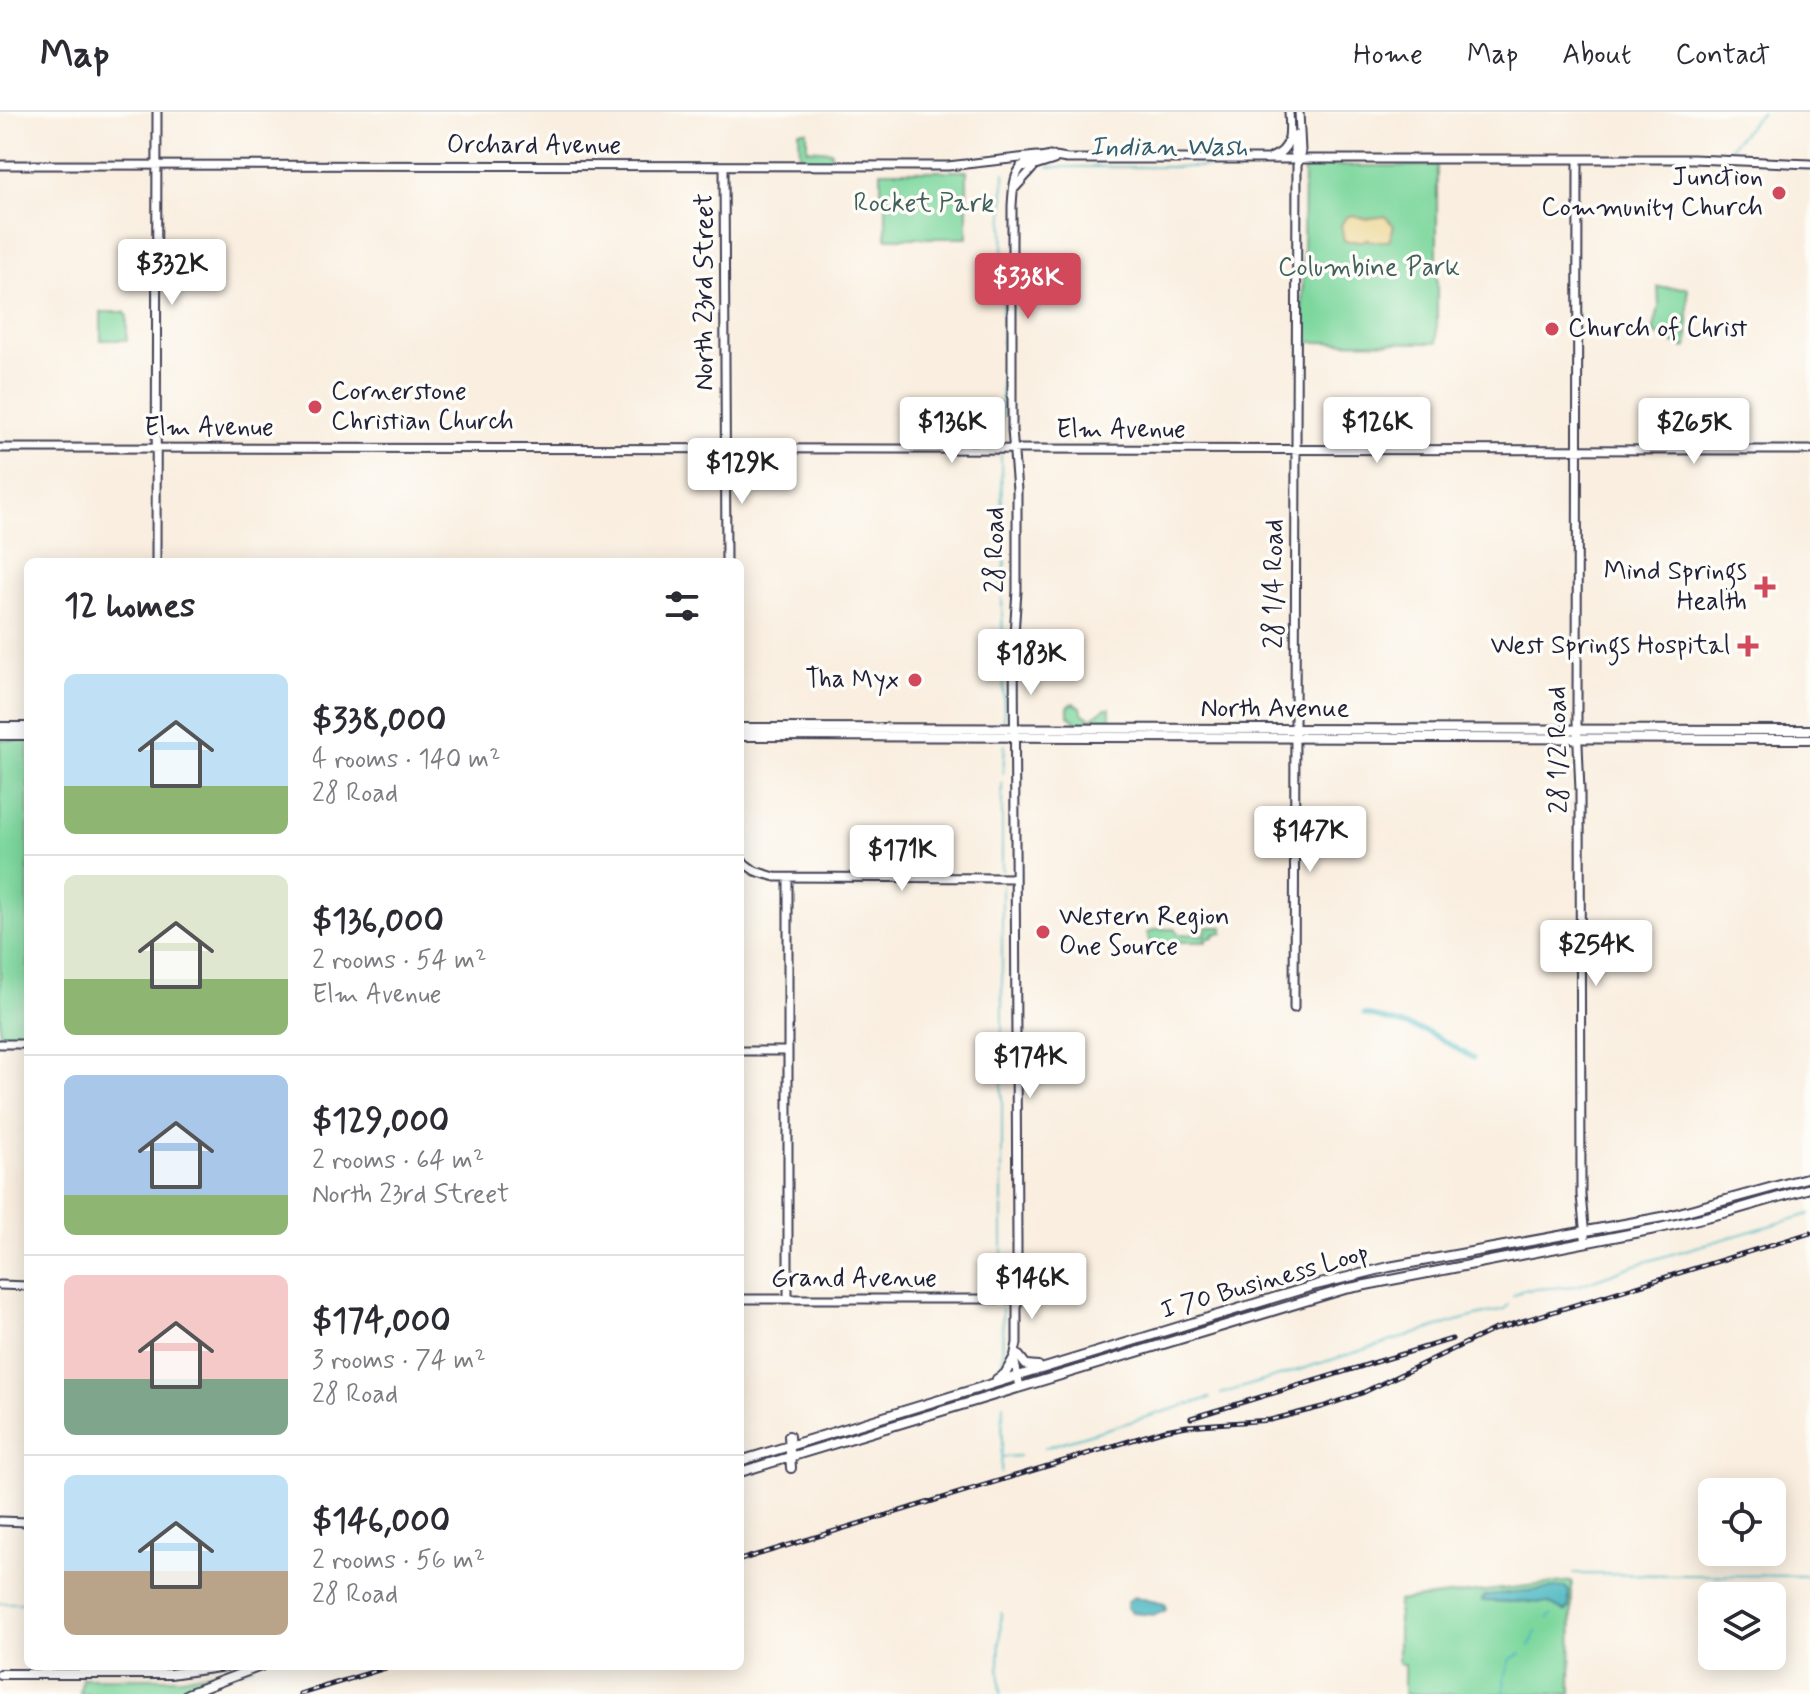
<!DOCTYPE html>
<meta charset="utf-8">
<style>
body{margin:0;font-family:Mynerve,sans-serif;background:#f7f7f7;color:#2b2b33;height:100vh;display:flex;flex-direction:column;font-size:30px;white-space:nowrap}
*{box-sizing:border-box;margin:0}
p{font-size:26px;color:#7c7c81}
.icon{flex:none;width:44px;height:44px;fill:none;stroke:currentColor;stroke-width:2;stroke-linecap:round;stroke-linejoin:round}
.map{position:relative;flex:1;overflow:hidden}
.details{position:absolute;left:24px;top:446px;width:720px;height:1112px;display:flex;flex-direction:column;background:#fff;border-radius:12px;box-shadow:0 4px 20px #0003}
.details>*{flex:none}
.fabs{position:absolute;left:1698px;top:1366px;display:grid;gap:16px}
.fabs a{display:grid;place-items:center;width:88px;height:88px;border-radius:12px;background:#fff;box-shadow:0 4px 20px #0003;font-size:40px}
.price{position:absolute;translate:-50% -68px;padding:0 18px;border-radius:8px;background:#fff;color:#222;font-size:26px;line-height:52px;filter:drop-shadow(0 2px 4px #0008)}
.price::after{content:'';position:absolute;left:50%;top:48px;width:24px;height:18px;margin-left:-12px;background:inherit;clip-path:polygon(0 0,100% 0,50% 100%)}
.price.active{background:#d1495b;color:#fff}
ul{padding:0;list-style:none}
li{display:flex;align-items:center;gap:24px;height:200px;padding:0 40px}
li+li{border-top:2px solid #e1e1e2}
li span{display:grid;place-items:center;flex:none;width:224px;height:160px;border-radius:12px;color:#555}
li>.icon{margin-inline-start:auto}
span .icon{width:96px;height:96px;fill:#fffc;stroke-width:1}
li b{font-size:34px}
h2{display:flex;justify-content:space-between;align-items:center;height:96px;padding:0 40px;font-size:34px}
header{display:flex;align-items:center;gap:48px;box-sizing:border-box;height:112px;padding:0 40px;background:#fff;border-bottom:2px solid #e1e1e2}
header strong{font-size:38px}
nav{display:flex;gap:44px;margin-inline-start:auto;font-size:28px}
.map>svg:first-child{display:block}
.green{fill:#7dd79d;stroke:#507c6c;stroke-width:2}
.sand{fill:#eeda9e;stroke:#887e6c;stroke-width:2}
.water{fill:#47b6c0;stroke:#346c7e;stroke-width:2}
.lines{fill:none;stroke-linecap:round;stroke-linejoin:round}
.stream{stroke:#47b6c0;stroke-width:2}
.canal{stroke:#47b6c0;stroke-width:5}
.secondary-casing{stroke:#424154;stroke-width:11}
.primary-casing{stroke:#424154;stroke-width:12}
.secondary{stroke:#fff;stroke-width:7}
.primary{stroke:#fff;stroke-width:8}
.rail-casing{stroke:#22223b;stroke-width:5}
.rail{stroke:#fdfcf7;stroke-width:2;stroke-dasharray:6;stroke-linecap:butt}
.poi-dot{fill:#d1495b;stroke:#fdfcf7;stroke-width:3}
.labels{text-anchor:middle;dominant-baseline:central;stroke-width:7;stroke-linejoin:round;paint-order:stroke}
.street-label{font-size:26px;fill:#22223b;stroke:#fdfcf7}
.poi-label{font-size:26px;fill:#22223b;stroke:#fdfcf7;text-anchor:end}
.park-label{font-size:26px;fill:#42615d;stroke:#fdfcf7}
.water-label{font-size:28px;font-style:italic;fill:#315d70;stroke:#fdfcf7}
</style>
<header>
<strong>Map</strong>
<nav><a>Home</a><a>Map</a><a>About</a><a>Contact</a></nav>
</header>
<div class="map">
<svg width="1810" height="1582" viewBox="0 0 1810 1582">
<rect width="100%" height="100%" fill="#fdfcf7"/>
<filter id="ink" filterUnits="userSpaceOnUse"><feTurbulence type="fractalNoise" baseFrequency=".0125" numOctaves="2"/><feDisplacementMap in="SourceGraphic" scale="16" xChannelSelector="R" yChannelSelector="G"/><feConvolveMatrix kernelMatrix="1 2 1 2 8 2 1 2 1" color-interpolation-filters="sRGB"/></filter>
<filter id="wash" filterUnits="userSpaceOnUse"><feTurbulence type="fractalNoise" baseFrequency=".006" numOctaves="4" result="noise"/><feDisplacementMap in="SourceGraphic" scale="32" xChannelSelector="R" yChannelSelector="G"/><feGaussianBlur stdDeviation="1.8" result="paint"/><feColorMatrix in="noise" values="0 0 0 0 0 0 0 0 0 0 0 0 0 0 0 0 0 1.4 0 .05"/><feComposite in="paint" operator="in"/></filter>
<g filter="url(#wash)">
<rect width="100%" height="100%" fill="#f9eedf"/>
<path class="green" d="M 799,19 L 807,19 L 807,37 L 831,39 L 832,50 L 800,49 Z
M 1308,54 L 1437,54 L 1437,231 L 1302,230 L 1304,58 Z
M 881,59 L 967,59 L 967,126 L 886,126 L 886,91 L 881,90 Z
M 1658,175 L 1688,176 L 1688,232 L 1685,236 L 1653,221 L 1659,195 Z
M 101,200 L 124,200 L 127,203 L 127,228 L 101,228 Z
M 1073,591 L 1081,595 L 1082,601 L 1091,607 L 1105,596 L 1110,596 L 1110,612 L 1078,612 L 1068,603 L 1068,595 Z
M 0,628 L 28,628 L 28,925 L 0,925 Z
M 1206,815 L 1223,815 L 1223,821 L 1214,822 L 1214,825 L 1205,827 L 1206,830 L 1176,830 L 1167,839 L 1146,839 L 1150,829 L 1147,821 L 1156,817 L 1174,817 L 1179,822 L 1205,823 Z
M 1572,1469 L 1571,1582 L 1404,1582 L 1404,1552 L 1398,1552 L 1398,1489 Z
M 238,1554 L 254,1554 L 174,1582 L 80,1582 L 82,1566 L 183,1566 Z"/>
<path class="sand" d="M 1352,103 L 1367,107 L 1385,104 L 1394,114 L 1389,129 L 1370,129 L 1367,127 L 1363,129 L 1344,129 L 1341,113 L 1346,105 Z"/>
<path class="water" d="M 1565,1475 L 1569,1479 L 1569,1496 L 1565,1500 L 1548,1491 L 1482,1489 L 1484,1484 L 1489,1483 Z
M 1134,1485 L 1165,1492 L 1166,1498 L 1155,1503 L 1132,1501 L 1127,1495 L 1127,1490 Z"/>
<g class="lines">
<path class="stream" d="M 1728,37 L 1762,0
M 1049,55 L 1289,55
M 1001,331 L 1004,61
M 1001,344 L 1002,411 L 1005,430
M 1001,473 L 1006,442
M 1002,485 L 1004,608
M 1003,661 L 1005,633
M 1002,759 L 1002,671
M 1002,773 L 1002,1178
M 1513,1184 L 1523,1178 L 1577,1174 L 1638,1152 L 1810,1102
M 1002,1197 L 1003,1253
M 1221,1282 L 1460,1208 L 1505,1197 L 1508,1193
M 1043,1336 L 1210,1286
M 1003,1345 L 1019,1344
M 1001,1361 L 1003,1292
M 1573,1462 L 1810,1464
M 0,1491 L 28,1491
M 1548,1506 L 1551,1503
M 1530,1534 L 1536,1519
M 1001,1582 L 999,1551 L 1001,1501
M 1504,1582 L 1506,1562 L 1511,1547 L 1521,1542"/>
<path class="canal" d="M 1364,902 L 1428,920 L 1473,946"/>
</g>
</g>
<g filter="url(#ink)">
<g class="lines">
<g class="secondary-casing">
<path id="secondary" d="M 1294,23 L 1294,40 L 1298,48
M 1049,44 L 1067,47
M 1272,45 C 1293,37 1290,20 1289,0
M 1066,47 L 1693,47 L 1810,52
M 1578,48 L 1577,610 L 1580,678 L 1581,1083 L 1585,1125
M 0,53 L 948,54 L 1037,44
M 724,54 L 726,450
M 1021,54 L 1032,55 L 1054,48
M 1015,76 L 1033,56
M 0,336 L 1810,338
M 156,450 L 157,0
M 740,748 L 755,759 L 775,765 L 1015,766
M 1294,896 L 1297,54 L 1301,39 L 1299,0
M 0,932 L 28,932
M 740,939 L 788,939
M 0,1173 L 28,1174
M 740,1187 L 1017,1187
M 788,1187 L 788,766
M 1020,1275 L 1014,1246 L 1017,1231 L 1017,1133 L 1014,522 L 1017,479 L 1017,378 L 1012,318 L 1012,94 C 1014,60 1016,48 1053,44
M 0,1409 L 28,1410"/>
</g>
<g class="primary-casing">
<path id="primary" d="M 0,615 L 28,615
M 740,616 L 1810,618
M 0,623 L 28,623
M 740,624 L 1810,627
M 1019,1244 L 1026,1253 L 1038,1254
M 997,1267 L 1005,1262 L 1014,1246
M 789,1324 L 791,1356
M 740,1349 L 1316,1173 L 1389,1155 L 1668,1104 L 1810,1065
M 740,1360 L 1345,1177 L 1660,1116 L 1727,1100 L 1810,1076
M 0,1562 L 170,1562 L 226,1554
M 187,1582 L 261,1554"/>
</g>
<use href="#secondary" class="secondary"/>
<use href="#primary" class="primary"/>
<g class="rail-casing">
<path id="rail" d="M 1191,1306 L 1452,1227
M 740,1448 L 1165,1318 L 1187,1314 L 1270,1308 L 1322,1295 L 1362,1281 L 1493,1218 L 1810,1121
M 300,1582 L 392,1554"/>
</g>
<use href="#rail" class="rail"/>
</g>
</g>
<g class="poi-dot">
<circle cx="1779" cy="81" r="8"/>
<circle cx="1552" cy="217" r="8"/>
<circle cx="315" cy="295" r="8"/>
<path d="M1761 463h8v8h8v8h-8v8h-8v-8h-8v-8h8z"/>
<path d="M1744 522h8v8h8v8h-8v8h-8v-8h-8v-8h8z"/>
<circle cx="915" cy="568" r="8"/>
<circle cx="1043" cy="820" r="8"/>
</g>
<g class="labels">
<g class="street-label">
<text x="534" y="34">Orchard Avenue</text>
<text transform="translate(705 180) rotate(-90)">North 23rd Street</text>
<text x="209" y="316">Elm Avenue</text>
<text x="1121" y="318">Elm Avenue</text>
<text transform="translate(996 438) rotate(-90)">28 Road</text>
<text transform="translate(1275 472) rotate(-90)">28 1/4 Road</text>
<text x="1275" y="597">North Avenue</text>
<text transform="translate(1559 638) rotate(-91)">28 1/2 Road</text>
<text x="854" y="1167">Grand Avenue</text>
<text transform="translate(1265 1170) rotate(-16)">I 70 Business Loop</text>
</g>
<g class="poi-label">
<text x="1763" y="66">Junction<tspan x="1763" dy="30">Community Church</tspan></text>
<text x="1568" y="217" text-anchor="start">Church of Christ</text>
<text x="331" y="280" text-anchor="start">Cornerstone<tspan x="331" dy="30">Christian Church</tspan></text>
<text x="1747" y="460">Mind Springs<tspan x="1747" dy="30">Health</tspan></text>
<text x="1730" y="534">West Springs Hospital</text>
<text x="899" y="568">Tha Myx</text>
<text x="1059" y="805" text-anchor="start">Western Region<tspan x="1059" dy="30">One Source</tspan></text>
</g>
<g class="park-label">
<text x="924" y="92">Rocket Park</text>
<text x="1369" y="156">Columbine Park</text>
</g>
<g class="water-label">
<text x="1169" y="35">Indian Wash</text>
</g>
</g>
</svg>
<div class="fabs">
<a><svg class="icon" aria-label="locate" viewBox="0 0 24 24"><circle cx="12" cy="12" r="6"/><path d="M12 2v4M12 18v4M2 12h4M18 12h4"/></svg></a>
<a><svg class="icon" aria-label="layers" viewBox="0 0 24 24"><path d="M12 4l9 5-9 5-9-5zM3 14l9 5 9-5"/></svg></a>
</div>
<b class="price" style="left:172px;top:195px">$332K</b>
<b class="price active" style="left:1028px;top:209px">$338K</b>
<b class="price" style="left:952px;top:353px">$136K</b>
<b class="price" style="left:1377px;top:353px">$126K</b>
<b class="price" style="left:1694px;top:354px">$265K</b>
<b class="price" style="left:742px;top:394px">$129K</b>
<b class="price" style="left:1031px;top:585px">$183K</b>
<b class="price" style="left:1310px;top:762px">$147K</b>
<b class="price" style="left:902px;top:781px">$171K</b>
<b class="price" style="left:1596px;top:876px">$254K</b>
<b class="price" style="left:1030px;top:988px">$174K</b>
<b class="price" style="left:1032px;top:1209px">$146K</b>
<section class="details">
<h2>12 homes<svg class="icon" aria-label="filters" viewBox="0 0 24 24"><path d="M4 7h16M4 17h16"/><circle cx="9" cy="7" r="2"/><circle cx="15" cy="17" r="2"/></svg></h2>
<ul>
<li><span style="background:linear-gradient(#bfe0f5 70%,#8fb573 0)"><svg class="icon" aria-label="home" viewBox="0 0 24 24"><path d="M3 11l9-7 9 7M6 9v11h12V9"/></svg></span><div><b>$338,000</b><p>4 rooms · 140 m²</p><p>28 Road</p></div></li>
<li><span style="background:linear-gradient(#dfe7d0 65%,#8fb573 0)"><svg class="icon" aria-label="home" viewBox="0 0 24 24"><path d="M3 11l9-7 9 7M6 9v11h12V9"/></svg></span><div><b>$136,000</b><p>2 rooms · 54 m²</p><p>Elm Avenue</p></div></li>
<li><span style="background:linear-gradient(#a9c7e8 75%,#8fb573 0)"><svg class="icon" aria-label="home" viewBox="0 0 24 24"><path d="M3 11l9-7 9 7M6 9v11h12V9"/></svg></span><div><b>$129,000</b><p>2 rooms · 64 m²</p><p>North 23rd Street</p></div></li>
<li><span style="background:linear-gradient(#f6c9c9 65%,#7fa58c 0)"><svg class="icon" aria-label="home" viewBox="0 0 24 24"><path d="M3 11l9-7 9 7M6 9v11h12V9"/></svg></span><div><b>$174,000</b><p>3 rooms · 74 m²</p><p>28 Road</p></div></li>
<li><span style="background:linear-gradient(#bfe0f5 60%,#b9a48a 0)"><svg class="icon" aria-label="home" viewBox="0 0 24 24"><path d="M3 11l9-7 9 7M6 9v11h12V9"/></svg></span><div><b>$146,000</b><p>2 rooms · 56 m²</p><p>28 Road</p></div></li>
</ul>
</section>
</div>
